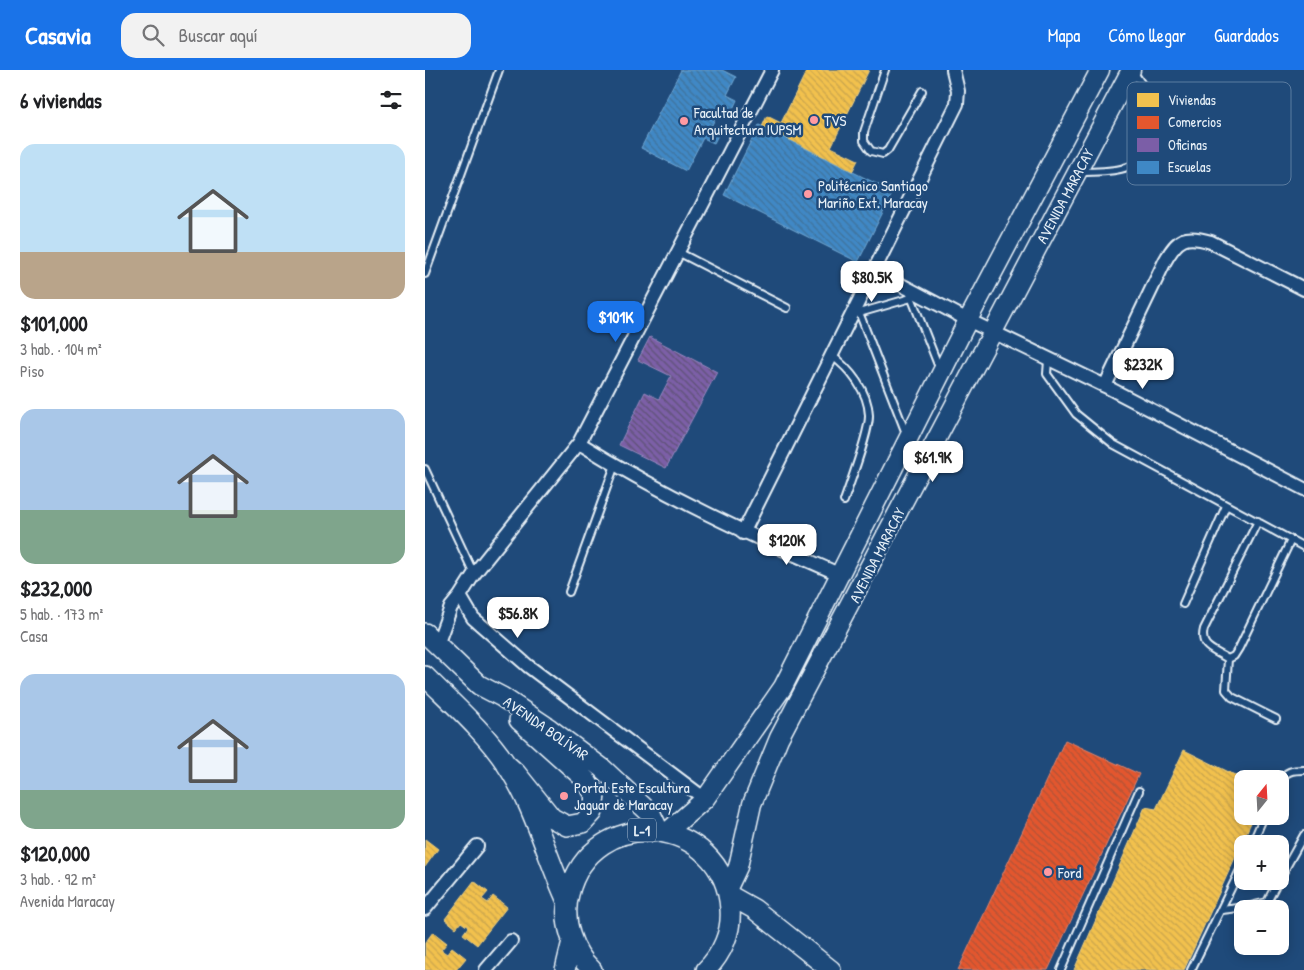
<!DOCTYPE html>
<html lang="es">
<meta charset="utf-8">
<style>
body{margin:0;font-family:"Patrick Hand",sans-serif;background:#f2f2f2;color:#202124;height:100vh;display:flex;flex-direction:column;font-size:19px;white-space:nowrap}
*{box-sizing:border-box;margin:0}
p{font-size:16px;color:#757577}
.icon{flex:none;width:28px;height:28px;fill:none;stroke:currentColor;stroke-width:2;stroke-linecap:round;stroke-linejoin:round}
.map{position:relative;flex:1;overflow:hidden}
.details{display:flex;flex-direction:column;background:#fff;width:425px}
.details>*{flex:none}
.needle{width:32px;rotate:18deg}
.controls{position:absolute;left:809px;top:700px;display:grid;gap:10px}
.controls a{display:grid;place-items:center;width:55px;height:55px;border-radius:10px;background:#fff;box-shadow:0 2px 12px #0003;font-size:25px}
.price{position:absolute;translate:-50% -42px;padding:0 11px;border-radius:10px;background:#fff;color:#222;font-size:16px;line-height:32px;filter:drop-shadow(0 1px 2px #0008)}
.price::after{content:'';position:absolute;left:50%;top:30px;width:15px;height:11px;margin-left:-8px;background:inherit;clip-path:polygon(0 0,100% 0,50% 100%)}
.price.current{background:#1a73e8;color:#fff}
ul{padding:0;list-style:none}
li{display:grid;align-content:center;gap:10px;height:265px;padding:0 20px}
li span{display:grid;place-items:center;height:155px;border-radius:15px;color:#555}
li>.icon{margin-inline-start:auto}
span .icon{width:90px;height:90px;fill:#fffc;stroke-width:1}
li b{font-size:21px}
h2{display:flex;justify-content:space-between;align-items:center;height:60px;padding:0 20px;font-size:21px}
header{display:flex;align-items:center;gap:30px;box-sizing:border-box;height:70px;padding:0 25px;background:#1a73e8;color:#fff}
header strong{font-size:24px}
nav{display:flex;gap:28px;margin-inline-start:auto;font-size:18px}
.search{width:350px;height:45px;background:#f2f2f2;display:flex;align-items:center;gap:12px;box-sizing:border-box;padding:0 18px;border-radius:15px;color:#757577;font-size:19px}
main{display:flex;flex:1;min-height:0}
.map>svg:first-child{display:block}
.homes{fill:url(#homes-back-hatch);stroke:#efcf81}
.shops{fill:url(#shops-back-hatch);stroke:#e5856b}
.offices{fill:url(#offices-back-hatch);stroke:#9c8abf}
.schools{fill:url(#schools-back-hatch);stroke:#72a8d4}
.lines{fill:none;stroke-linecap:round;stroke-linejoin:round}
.lane-casing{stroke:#e8f1f8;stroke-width:10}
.street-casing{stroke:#e8f1f8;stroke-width:16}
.secondary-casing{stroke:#e8f1f8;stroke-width:21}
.primary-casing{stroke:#e8f1f8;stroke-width:22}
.lane{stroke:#1f4a7a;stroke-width:6}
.street{stroke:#1f4a7a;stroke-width:12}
.secondary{stroke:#1f4a7a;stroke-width:18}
.primary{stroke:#1f4a7a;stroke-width:19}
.poi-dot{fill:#ff9aa2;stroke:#1f4a7a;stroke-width:2}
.labels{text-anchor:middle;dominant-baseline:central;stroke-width:5;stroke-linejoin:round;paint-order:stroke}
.shield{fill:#1f4a7a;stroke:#acbfd2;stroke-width:1}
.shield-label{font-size:14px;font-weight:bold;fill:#e8f1f8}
.poi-label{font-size:15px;fill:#e8f1f8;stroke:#1f4a7a;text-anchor:start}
.street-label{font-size:15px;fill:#e8f1f8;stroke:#1f4a7a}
.key{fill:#1f4a7a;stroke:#5b7ca0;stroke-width:1}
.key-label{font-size:14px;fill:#e8f1f8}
</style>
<header>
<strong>Casavia</strong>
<div class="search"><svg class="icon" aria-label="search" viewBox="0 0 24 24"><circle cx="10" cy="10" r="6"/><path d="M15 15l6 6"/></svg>Buscar aquí</div>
<nav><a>Mapa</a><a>Cómo llegar</a><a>Guardados</a></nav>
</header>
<main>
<section class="details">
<h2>6 viviendas<svg class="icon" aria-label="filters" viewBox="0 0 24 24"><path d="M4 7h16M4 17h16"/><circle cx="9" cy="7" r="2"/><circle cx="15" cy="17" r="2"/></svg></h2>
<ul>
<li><span style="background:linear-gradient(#bfe0f5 70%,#b9a48a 0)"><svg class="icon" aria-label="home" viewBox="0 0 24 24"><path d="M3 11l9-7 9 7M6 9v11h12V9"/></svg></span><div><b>$101,000</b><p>3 hab. · 104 m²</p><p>Piso</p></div></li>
<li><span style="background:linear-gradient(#a9c7e8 65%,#7fa58c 0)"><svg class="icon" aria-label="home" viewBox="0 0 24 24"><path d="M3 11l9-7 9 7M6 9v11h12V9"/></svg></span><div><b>$232,000</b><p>5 hab. · 173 m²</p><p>Casa</p></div></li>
<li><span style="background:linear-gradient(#a9c7e8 75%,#7fa58c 0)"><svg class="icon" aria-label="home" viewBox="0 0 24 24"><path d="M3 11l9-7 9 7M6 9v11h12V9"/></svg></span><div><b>$120,000</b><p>3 hab. · 92 m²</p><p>Avenida Maracay</p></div></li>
</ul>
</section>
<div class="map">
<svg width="879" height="900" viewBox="0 0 879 900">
<defs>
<pattern id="homes-back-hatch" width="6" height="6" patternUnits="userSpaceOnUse" patternTransform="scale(1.25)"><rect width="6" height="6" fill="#f2c14e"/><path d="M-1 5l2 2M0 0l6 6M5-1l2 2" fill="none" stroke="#c7a34d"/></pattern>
<pattern id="shops-back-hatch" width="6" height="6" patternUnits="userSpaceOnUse" patternTransform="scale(1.25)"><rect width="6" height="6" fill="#e4572e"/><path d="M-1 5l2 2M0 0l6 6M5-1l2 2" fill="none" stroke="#ad5238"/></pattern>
<pattern id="offices-back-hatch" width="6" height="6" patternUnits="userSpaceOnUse" patternTransform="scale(1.25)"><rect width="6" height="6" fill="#7b5ea7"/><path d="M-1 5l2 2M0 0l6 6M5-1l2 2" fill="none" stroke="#5e5274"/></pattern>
<pattern id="schools-back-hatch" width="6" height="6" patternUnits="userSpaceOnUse" patternTransform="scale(1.25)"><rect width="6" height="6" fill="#3f88c5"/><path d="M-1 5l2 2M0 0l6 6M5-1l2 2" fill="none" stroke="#41729a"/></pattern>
</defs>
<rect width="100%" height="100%" fill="#1f4a7a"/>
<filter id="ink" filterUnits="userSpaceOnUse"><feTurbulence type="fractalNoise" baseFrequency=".02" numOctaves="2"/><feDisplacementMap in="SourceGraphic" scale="10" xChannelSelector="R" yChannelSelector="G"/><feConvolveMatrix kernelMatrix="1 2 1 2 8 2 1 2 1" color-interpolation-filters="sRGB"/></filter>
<g filter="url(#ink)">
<path class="homes" d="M 382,0 L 444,0 L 406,77 L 433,90 L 427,102 L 337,57 L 342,46 L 356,53 Z
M 759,680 L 818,709 L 818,746 L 829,746 L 759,900 L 649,900 L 720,737 L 731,739 Z
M 0,769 L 13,779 L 0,797 Z
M 49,811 L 63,822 L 57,829 L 63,833 L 68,826 L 82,837 L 52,875 L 38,864 L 43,857 L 36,852 L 31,858 L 20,849 Z
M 8,862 L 22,873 L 16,880 L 22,884 L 27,877 L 41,888 L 31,900 L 0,900 L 0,873 Z"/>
<path class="shops" d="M 640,670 L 714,704 L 623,900 L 533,900 Z"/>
<path class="offices" d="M 225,267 L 292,302 L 241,398 L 194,375 L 220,322 L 234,329 L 246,306 L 213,290 Z"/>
<path class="schools" d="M 256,0 L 297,0 L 311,7 L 302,25 L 312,30 L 306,43 L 295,38 L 285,59 L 294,63 L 289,73 L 278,68 L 261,101 L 216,78 Z
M 334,55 L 468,122 L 433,192 L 299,125 Z"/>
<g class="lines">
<g class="lane-casing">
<path id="lane" d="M 460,0 L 439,62 L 439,71 L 446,81 L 458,84 L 463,80 L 497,21
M 654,102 C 681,102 714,102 730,77 C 735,70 738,64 737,55 C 735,36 718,17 708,1
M 253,182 L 362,238
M 0,204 L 74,0
M 483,219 L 515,300
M 432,237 L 482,366
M 434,243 L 486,228
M 406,285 C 425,299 443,321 444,345 C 445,361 425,413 419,431
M 623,290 L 622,304 L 651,344 L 688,374 L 879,477
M 0,399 L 49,504
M 833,451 L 779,559 C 774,578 789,580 803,589 L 809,586 L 814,578 L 866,470
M 144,522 L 190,395
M 758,534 L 801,436
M 803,589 L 801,620 L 807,627 L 851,649
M 855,711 C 861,701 867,700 879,700
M 827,774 L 839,746
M 855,808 L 879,765
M 797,840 L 821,837 L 842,832 L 853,811
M 636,900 L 714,721
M 766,900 L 818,794"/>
</g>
<g class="street-casing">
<path id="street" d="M 347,0 L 154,373 C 238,425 326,466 416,505
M 448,200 L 543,250 L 680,316 L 879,419
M 680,316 L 740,191 C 753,168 760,164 786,172 L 879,219
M 154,373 L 49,504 L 35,526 L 48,548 L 103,596 L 280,729
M 318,463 L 532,34 L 533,21 L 528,0
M 12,575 L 26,537 L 35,526
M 0,839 L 52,776
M 61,900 L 86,871"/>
</g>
<g class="secondary-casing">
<path id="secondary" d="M 242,762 L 280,729 L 358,617 L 543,250 L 675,0
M 303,818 L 313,797 L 327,734 L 354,668 L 706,0"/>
</g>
<g class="primary-casing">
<path id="primary" d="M 0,563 L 54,615 L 77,627 L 125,659 L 177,698 L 226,744 L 234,761
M 0,606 C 27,633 60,662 81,694 C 109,735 121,786 142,831
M 81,694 L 91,703 L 127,748 L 142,756 L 158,753 L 168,742 L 170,725 L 161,710 L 94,650
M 304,825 L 329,839 L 406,900
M 140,900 L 147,871
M 167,900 C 147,881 137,851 144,824 C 167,732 299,745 305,839 C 307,862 297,884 281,900"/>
</g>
<use href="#lane" class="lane"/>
<use href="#street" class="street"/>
<use href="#secondary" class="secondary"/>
<use href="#primary" class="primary"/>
</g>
</g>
<g class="poi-dot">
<circle cx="389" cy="50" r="5"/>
<circle cx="259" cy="51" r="5"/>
<circle cx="383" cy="124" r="5"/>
<circle cx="139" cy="726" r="5"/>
<circle cx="623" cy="802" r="5"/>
</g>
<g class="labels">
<rect class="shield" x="203" y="748.5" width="28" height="23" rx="4"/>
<g class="shield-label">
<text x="217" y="760">L-1</text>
</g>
<g class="poi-label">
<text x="269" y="42">Facultad de<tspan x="269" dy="17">Arquitectura IUPSM</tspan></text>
<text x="399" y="50">TVS</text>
<text x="393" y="115">Politécnico Santiago<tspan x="393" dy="17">Mariño Ext. Maracay</tspan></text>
<text x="149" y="717">Portal Este Escultura<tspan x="149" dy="17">Jaguar de Maracay</tspan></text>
<text x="633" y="802">Ford</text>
</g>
<g class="street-label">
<text transform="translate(640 126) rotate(-62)">AVENIDA MARACAY</text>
<text transform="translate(452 485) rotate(-63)">AVENIDA MARACAY</text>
<text transform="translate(121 658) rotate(35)">AVENIDA BOLÍVAR</text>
</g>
</g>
<rect x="702" y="12" width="164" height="103" rx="8" class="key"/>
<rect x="712" y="23" width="22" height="14" fill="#f2c14e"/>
<rect x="712" y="46" width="22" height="13" fill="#e4572e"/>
<rect x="712" y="68" width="22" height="14" fill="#7b5ea7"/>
<rect x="712" y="91" width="22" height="13" fill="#3f88c5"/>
<g class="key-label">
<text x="743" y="35">Viviendas</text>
<text x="743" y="57">Comercios</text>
<text x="743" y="80">Oficinas</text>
<text x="743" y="102">Escuelas</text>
</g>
</svg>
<div class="controls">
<a><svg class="needle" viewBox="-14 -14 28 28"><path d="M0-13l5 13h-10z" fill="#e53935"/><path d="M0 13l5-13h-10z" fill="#757577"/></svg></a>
<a>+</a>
<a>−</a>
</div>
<b class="price" style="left:447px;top:233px">$80.5K</b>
<b class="price current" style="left:191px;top:273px">$101K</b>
<b class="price" style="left:718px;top:320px">$232K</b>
<b class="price" style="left:508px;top:413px">$61.9K</b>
<b class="price" style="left:362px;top:496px">$120K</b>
<b class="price" style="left:93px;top:569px">$56.8K</b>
</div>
</main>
